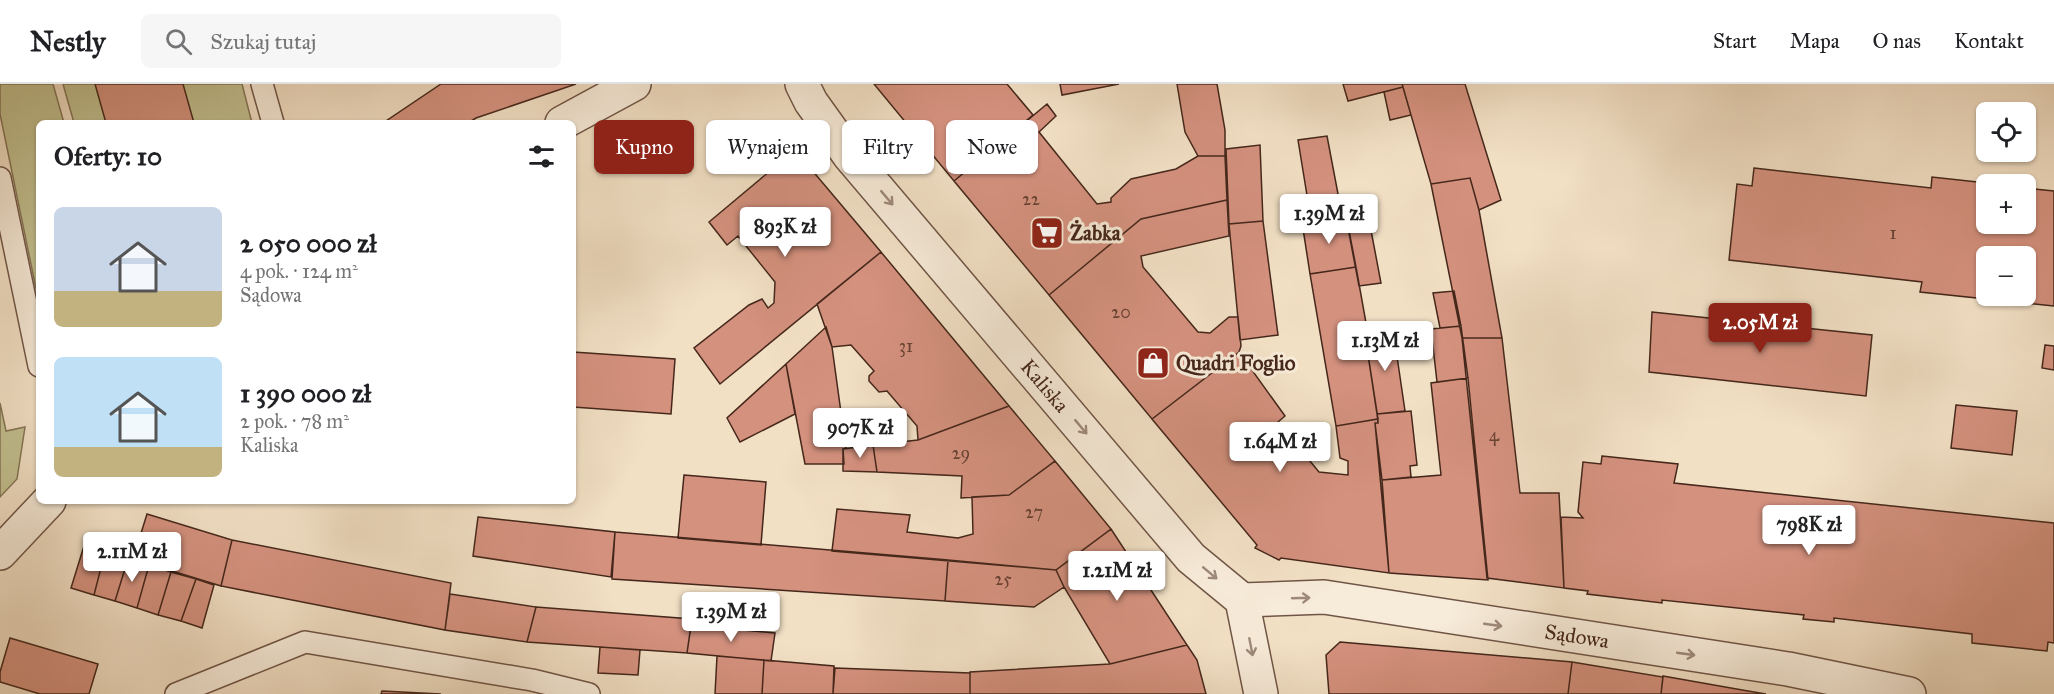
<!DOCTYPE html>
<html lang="pl">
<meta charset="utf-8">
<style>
body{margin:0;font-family:"IM FELL Great Primer",serif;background:#f6f6f6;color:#202124;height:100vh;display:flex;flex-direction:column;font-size:22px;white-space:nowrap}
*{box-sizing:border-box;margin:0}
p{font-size:20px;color:#757577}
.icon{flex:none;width:33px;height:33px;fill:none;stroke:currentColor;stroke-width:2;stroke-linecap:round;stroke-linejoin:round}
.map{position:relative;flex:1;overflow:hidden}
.side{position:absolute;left:36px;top:36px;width:540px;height:384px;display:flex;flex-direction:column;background:#fff;border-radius:9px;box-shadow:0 2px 4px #0004}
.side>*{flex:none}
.top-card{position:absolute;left:594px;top:36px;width:570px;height:54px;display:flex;gap:12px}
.controls{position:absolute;left:1976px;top:18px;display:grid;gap:12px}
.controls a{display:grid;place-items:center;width:60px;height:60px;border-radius:9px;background:#fff;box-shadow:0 2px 4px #0004;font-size:30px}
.price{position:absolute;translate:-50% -51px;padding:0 14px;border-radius:6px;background:#fff;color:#222;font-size:20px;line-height:39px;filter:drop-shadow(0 2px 3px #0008)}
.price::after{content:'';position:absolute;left:50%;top:36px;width:18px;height:14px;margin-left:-9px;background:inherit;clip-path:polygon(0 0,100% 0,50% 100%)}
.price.selected{background:#8f2418;color:#fff}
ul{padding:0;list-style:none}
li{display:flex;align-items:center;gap:18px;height:150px;padding:0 18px}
li span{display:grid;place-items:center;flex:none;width:168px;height:120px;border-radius:9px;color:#555}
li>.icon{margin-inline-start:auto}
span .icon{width:72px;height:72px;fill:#fffc;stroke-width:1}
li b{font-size:26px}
h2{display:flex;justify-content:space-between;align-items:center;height:72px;padding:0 18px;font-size:26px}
.chip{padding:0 21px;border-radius:9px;background:#fff;box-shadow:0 2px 4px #0004;font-size:21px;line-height:54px}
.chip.selected{background:#8f2418;color:#fff}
header{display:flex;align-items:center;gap:36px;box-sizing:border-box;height:84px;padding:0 30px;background:#fff;border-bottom:2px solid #e0e0e0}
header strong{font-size:28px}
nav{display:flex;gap:33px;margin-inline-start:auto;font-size:21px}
.search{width:420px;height:54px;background:#f6f6f6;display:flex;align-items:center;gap:15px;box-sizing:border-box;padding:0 21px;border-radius:9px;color:#757577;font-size:22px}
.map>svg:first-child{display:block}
.green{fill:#c2c090;stroke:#847456;stroke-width:1.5}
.building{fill:#d4917e;stroke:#45271b;stroke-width:1.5;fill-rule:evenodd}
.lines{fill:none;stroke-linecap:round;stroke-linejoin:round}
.service-casing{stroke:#705546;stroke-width:24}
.minor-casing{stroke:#705546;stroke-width:36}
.service{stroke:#f7ebd9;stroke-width:21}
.minor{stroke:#f7ebd9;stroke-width:33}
.oneway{stroke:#9e897a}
.labels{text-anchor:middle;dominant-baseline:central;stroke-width:6;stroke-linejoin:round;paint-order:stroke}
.number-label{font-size:18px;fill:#694234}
.poi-label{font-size:21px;font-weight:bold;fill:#45271b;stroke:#f7ebd9;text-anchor:start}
.street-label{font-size:21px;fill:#45271b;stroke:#f7ebd9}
</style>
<header>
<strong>Nestly</strong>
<div class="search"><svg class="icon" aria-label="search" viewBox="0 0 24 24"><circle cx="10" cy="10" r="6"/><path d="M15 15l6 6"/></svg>Szukaj tutaj</div>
<nav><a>Start</a><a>Mapa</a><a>O nas</a><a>Kontakt</a></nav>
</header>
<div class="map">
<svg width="2054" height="610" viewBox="0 0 2054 610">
<rect width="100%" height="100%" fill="#f2e0c5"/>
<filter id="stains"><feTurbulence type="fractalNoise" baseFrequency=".00333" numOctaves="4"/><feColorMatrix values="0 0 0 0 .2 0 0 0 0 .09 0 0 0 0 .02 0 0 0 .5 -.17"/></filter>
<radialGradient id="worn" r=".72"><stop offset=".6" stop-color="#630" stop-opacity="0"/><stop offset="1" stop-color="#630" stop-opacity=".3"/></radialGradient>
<path class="green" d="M 0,0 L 53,0 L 64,39 L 39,39 L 39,219 L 0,30 Z
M 63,0 L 242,0 L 252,39 L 74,39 Z
M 0,319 L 6,347 L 25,343 L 17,395 L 0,413 Z"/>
<path class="building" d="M 95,0 L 183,0 L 194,39 L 106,39 Z
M 441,0 L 576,0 L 476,34 L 468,39 L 383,39 Z
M 874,0 L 1007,0 L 1033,31 L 954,97 Z
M 1060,0 L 1119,0 L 1062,11 Z
M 1177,0 L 1217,0 L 1225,46 L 1225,72 L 1198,72 L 1185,48 Z
M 1343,0 L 1402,0 L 1403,3 L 1348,17 Z
M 1402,0 L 1465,0 L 1501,116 L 1479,126 L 1470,94 L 1431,100 Z
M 1403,3 L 1411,31 L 1390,36 L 1384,8 Z
M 1047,20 L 1056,32 L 1039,48 L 1097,120 L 1111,118 L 1111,114 L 1131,95 L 1176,85 L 1198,72 L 1225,72 L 1227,116 L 1141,135 L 1049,211 L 954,97 Z
M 1327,52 L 1342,131 L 1311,136 L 1298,56 Z
M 1260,61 L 1263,137 L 1229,140 L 1226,65 Z
M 795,66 L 881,168 L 720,300 L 694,264 L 749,221 L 762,215 L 768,224 L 774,219 L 775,198 L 738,152 L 727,161 L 709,138 Z
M 1754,84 L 1931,104 L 1932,93 L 1996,100 L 1986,100 L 1986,140 L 2025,140 L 2025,104 L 2054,107 L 2054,222 L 1920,208 L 1922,198 L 1729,176 L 1737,100 L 1752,102 ZM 1986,172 L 2025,172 L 2025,212 L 1986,212 Z
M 1470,94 L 1479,126 L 1502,254 L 1462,254 L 1431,100 Z
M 1227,116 L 1229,152 L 1141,172 L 1143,183 L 1198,248 L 1210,249 L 1229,233 L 1238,233 L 1241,262 L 1239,268 L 1152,335 L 1049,211 L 1141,135 Z
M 1346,131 L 1356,183 L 1310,190 L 1302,138 Z
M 1263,137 L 1278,251 L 1240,256 L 1229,140 Z
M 1370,141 L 1381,199 L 1359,202 L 1348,144 Z
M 881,168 L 1009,322 L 918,356 L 917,342 L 887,307 L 879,308 L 869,297 L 869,292 L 874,287 L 851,261 L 832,263 L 817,220 Z
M 1356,183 L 1368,250 L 1365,251 L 1378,335 L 1336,342 L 1310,190 Z
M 1454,207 L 1461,242 L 1440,244 L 1433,209 Z
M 1652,228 L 1872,251 L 1866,312 L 1649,288 Z
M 1461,242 L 1468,294 L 1437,298 L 1431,245 Z
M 826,243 L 832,263 L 846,365 L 843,365 L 844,380 L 805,380 L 786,280 Z
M 1393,245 L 1405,327 L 1377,330 L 1365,251 Z
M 1462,254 L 1502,254 L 1520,409 L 1559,409 L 1564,504 L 1487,494 Z
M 2045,261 L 2054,262 L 2054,286 L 2042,284 Z
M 573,268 L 675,275 L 671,330 L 573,323 Z
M 1239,268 L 1285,332 L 1278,338 L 1319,388 L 1348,391 L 1348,377 L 1340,374 L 1336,342 L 1378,335 L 1378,339 L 1375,339 L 1389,489 L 1281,474 L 1279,476 L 1255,464 L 1257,461 L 1152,335 Z
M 786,280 L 795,330 L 740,358 L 727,334 Z
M 1468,294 L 1488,496 L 1389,489 L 1382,396 L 1441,391 L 1431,299 Z
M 1956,321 L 2017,327 L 2012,371 L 1951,364 Z
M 1009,322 L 1055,377 L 1009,411 L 961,414 L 962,392 L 877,388 L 873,361 L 918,356 Z
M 1411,327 L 1417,381 L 1410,382 L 1411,393 L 1382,396 L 1375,339 L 1378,339 L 1377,330 Z
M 873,361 L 877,388 L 843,387 L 843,365 Z
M 1602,372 L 1678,380 L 1674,399 L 2054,439 L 2054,559 L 2048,558 L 2047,567 L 1972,559 L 1972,550 L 1834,534 L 1834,538 L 1803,535 L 1804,531 L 1662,516 L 1662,519 L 1587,510 L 1588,507 L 1564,504 L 1561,433 L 1583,434 L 1578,428 L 1583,378 L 1601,380 Z
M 1055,377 L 1111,445 L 1056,486 L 832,467 L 837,425 L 910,431 L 907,448 L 958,454 L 973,450 L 972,413 L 1009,411 Z
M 684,391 L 766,398 L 761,461 L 678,454 Z
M 147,430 L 232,456 L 221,502 L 133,475 Z
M 478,433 L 615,448 L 611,493 L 473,472 Z
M 1111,445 L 1187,561 L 1110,580 L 1064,503 L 1056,486 Z
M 615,448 L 948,476 L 945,517 L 612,495 Z
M 232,456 L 451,499 L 445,546 L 221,502 Z
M 84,462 L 105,468 L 94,511 L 71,504 Z
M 105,468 L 128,475 L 115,517 L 94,511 Z
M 128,475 L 149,481 L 137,524 L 115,517 Z
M 948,476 L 1056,486 L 1064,503 L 1034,523 L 945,517 Z
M 149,481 L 171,488 L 158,531 L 137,524 Z
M 171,488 L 196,495 L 181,537 L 158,531 Z
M 196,495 L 214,501 L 202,544 L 181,537 Z
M 450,510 L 536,523 L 527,558 L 445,546 Z
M 536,523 L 692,535 L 687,569 L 527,558 Z
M 691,541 L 775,549 L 771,577 L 687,569 Z
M 10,554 L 98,580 L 89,610 L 40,610 L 0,598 L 0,588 Z
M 1340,558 L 1572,578 L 1568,610 L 1329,610 L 1326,571 Z
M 1187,561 L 1197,576 L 1206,610 L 970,610 L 970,588 L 1110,580 Z
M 600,563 L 640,566 L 638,591 L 598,589 Z
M 717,572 L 764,576 L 762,610 L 715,610 Z
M 764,576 L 834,582 L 833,610 L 762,610 Z
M 1572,578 L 1663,593 L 1661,610 L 1568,610 Z
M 835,584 L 970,589 L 970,610 L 833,610 Z
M 1663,592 L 1748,607 L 1766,610 L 1661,610 Z
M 382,607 L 441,610 L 381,610 Z"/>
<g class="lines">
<g class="service-casing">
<path id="service" d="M 262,0 L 273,39
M 0,94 L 39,282
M 176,610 L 305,558 L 532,596 L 589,610"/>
</g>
<g class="minor-casing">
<g id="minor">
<path id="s1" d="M 802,0 L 811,18 L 849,71 L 1191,474 L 1242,516 L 1261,610"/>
<path d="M 562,39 L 634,0"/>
<path d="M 0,469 L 49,417"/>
<path id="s2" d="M 1242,516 L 1324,513 L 1788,585 L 1909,610"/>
</g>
</g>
<use href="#service" class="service"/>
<use href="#minor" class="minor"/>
</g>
<defs><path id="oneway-shaft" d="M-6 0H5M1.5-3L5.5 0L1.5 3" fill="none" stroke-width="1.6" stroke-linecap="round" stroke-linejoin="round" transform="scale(1.5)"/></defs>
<g class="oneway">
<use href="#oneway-shaft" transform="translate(887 114) rotate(50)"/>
<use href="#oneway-shaft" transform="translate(1081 343) rotate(50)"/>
<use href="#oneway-shaft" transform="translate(1210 489) rotate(40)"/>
<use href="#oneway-shaft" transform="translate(1301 514) rotate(-2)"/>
<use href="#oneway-shaft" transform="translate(1493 541) rotate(8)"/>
<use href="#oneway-shaft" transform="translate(1251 563) rotate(79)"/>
<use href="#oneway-shaft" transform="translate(1686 570) rotate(8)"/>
</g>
<defs>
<g id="supermarket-square" transform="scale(1.725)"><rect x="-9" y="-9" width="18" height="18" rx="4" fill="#8f2418" stroke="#f7ebd9"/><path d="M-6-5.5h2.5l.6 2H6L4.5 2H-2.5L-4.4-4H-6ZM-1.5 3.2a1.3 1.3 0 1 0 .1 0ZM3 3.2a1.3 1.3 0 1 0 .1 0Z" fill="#fff"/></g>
<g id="shop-square" transform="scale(1.725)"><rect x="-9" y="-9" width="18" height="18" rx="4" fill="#8f2418" stroke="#f7ebd9"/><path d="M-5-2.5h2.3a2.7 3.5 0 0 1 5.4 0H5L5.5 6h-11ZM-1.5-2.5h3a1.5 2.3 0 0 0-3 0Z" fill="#fff"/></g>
</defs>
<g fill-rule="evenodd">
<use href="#supermarket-square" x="1047" y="149"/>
<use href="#shop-square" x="1153" y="279"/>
</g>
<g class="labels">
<g class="number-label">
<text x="1031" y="115">22</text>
<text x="1893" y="149">1</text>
<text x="1121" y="228">20</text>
<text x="906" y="262">31</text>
<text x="1494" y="351">4</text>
<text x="961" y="369">29</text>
<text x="1034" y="428">27</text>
<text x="1003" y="495">25</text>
</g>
<g class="poi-label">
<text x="1070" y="149">Żabka</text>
<text x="1176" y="279">Quadri Foglio</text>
</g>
<g class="street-label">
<text stroke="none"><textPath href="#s1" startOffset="388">Kaliska</textPath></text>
<text stroke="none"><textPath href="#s2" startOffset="338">Sądowa</textPath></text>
</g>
</g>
<rect width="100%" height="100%" filter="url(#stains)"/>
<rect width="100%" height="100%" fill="url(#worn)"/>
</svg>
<div class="controls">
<a><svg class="icon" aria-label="locate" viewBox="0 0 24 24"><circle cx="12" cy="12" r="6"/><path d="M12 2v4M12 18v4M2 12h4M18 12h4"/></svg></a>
<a>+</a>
<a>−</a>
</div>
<b class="price" style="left:1329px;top:161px">1.39M zł</b>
<b class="price" style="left:785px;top:174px">893K zł</b>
<b class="price selected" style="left:1760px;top:270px">2.05M zł</b>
<b class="price" style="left:1385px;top:288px">1.13M zł</b>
<b class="price" style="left:860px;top:375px">907K zł</b>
<b class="price" style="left:1280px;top:389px">1.64M zł</b>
<b class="price" style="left:1809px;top:472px">798K zł</b>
<b class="price" style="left:132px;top:499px">2.11M zł</b>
<b class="price" style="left:1117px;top:518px">1.21M zł</b>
<b class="price" style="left:731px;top:559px">1.39M zł</b>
<div class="top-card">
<a class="chip selected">Kupno</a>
<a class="chip">Wynajem</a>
<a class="chip">Filtry</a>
<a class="chip">Nowe</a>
</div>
<section class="side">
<h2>Oferty: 10<svg class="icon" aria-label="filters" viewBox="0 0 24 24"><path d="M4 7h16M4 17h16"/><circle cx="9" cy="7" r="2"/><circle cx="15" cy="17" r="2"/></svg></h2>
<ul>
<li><span style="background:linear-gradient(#c9d6e8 70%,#c2b280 0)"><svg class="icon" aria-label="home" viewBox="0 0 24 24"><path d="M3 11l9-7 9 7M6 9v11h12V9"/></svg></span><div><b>2 050 000 zł</b><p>4 pok. · 124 m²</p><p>Sądowa</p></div></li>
<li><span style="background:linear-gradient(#bfe0f5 75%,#c2b280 0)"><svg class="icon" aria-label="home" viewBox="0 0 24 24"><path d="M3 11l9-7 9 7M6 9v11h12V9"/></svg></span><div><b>1 390 000 zł</b><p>2 pok. · 78 m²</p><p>Kaliska</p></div></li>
</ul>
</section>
</div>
